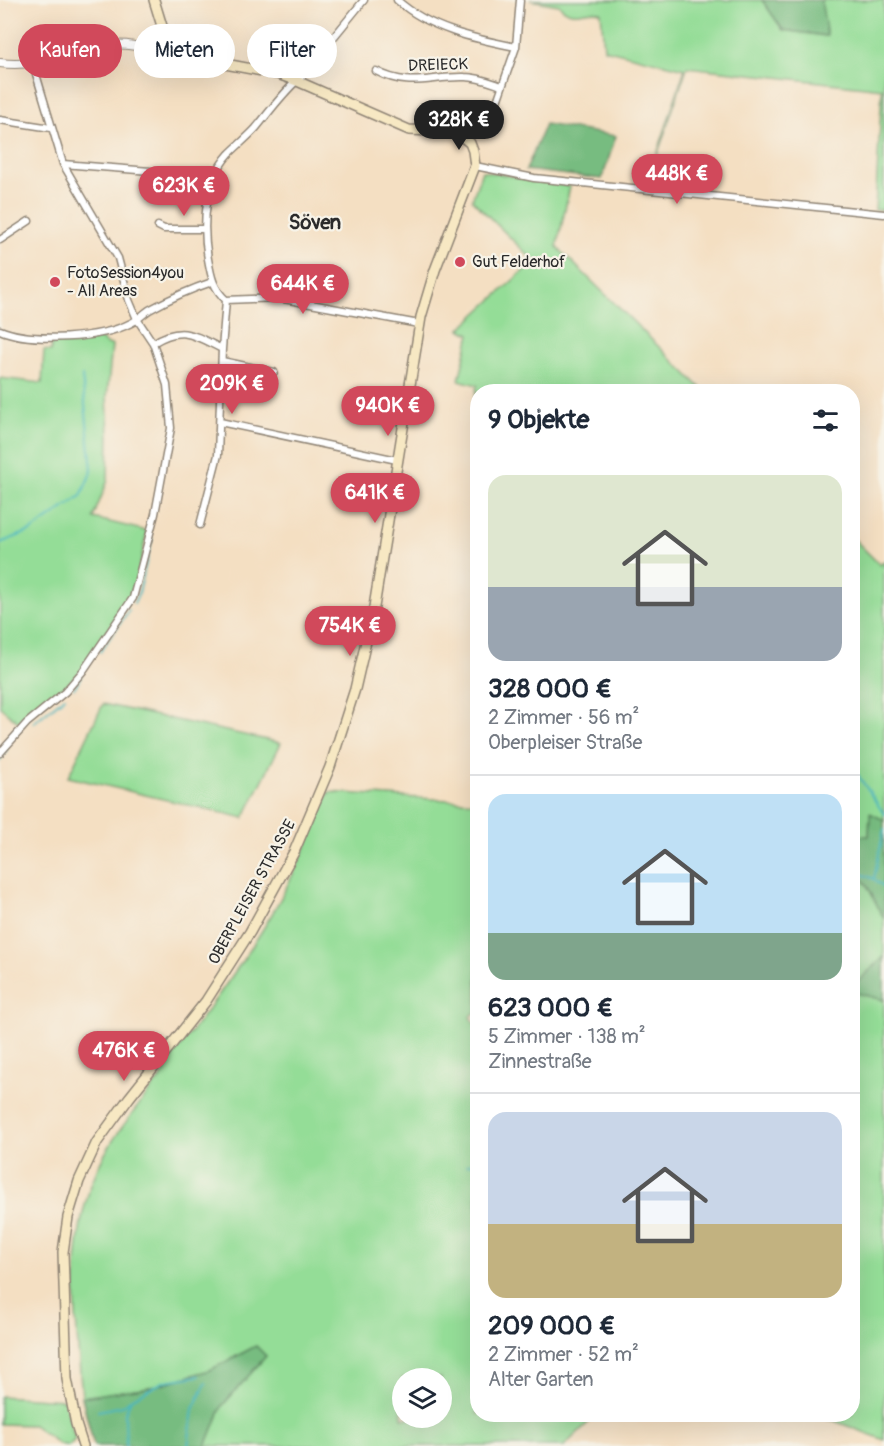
<!DOCTYPE html>
<html lang="de">
<meta charset="utf-8">
<style>
body{margin:0;font-family:Pangolin,sans-serif;background:#f2f2f3;color:#1f2937;height:100vh;display:flex;flex-direction:column;font-size:22px;white-space:nowrap}
*{box-sizing:border-box;margin:0}
p{font-size:20px;color:#747a83}
.icon{flex:none;width:33px;height:33px;fill:none;stroke:currentColor;stroke-width:2;stroke-linecap:round;stroke-linejoin:round}
.map{position:relative;flex:1;overflow:hidden}
.sheet{position:absolute;left:470px;top:384px;width:390px;height:1038px;display:flex;flex-direction:column;background:#fff;border-radius:24px;box-shadow:0 6px 24px #0002}
.sheet>*{flex:none}
.top-card{position:absolute;left:18px;top:24px;width:362px;height:54px;display:flex;gap:12px}
.tools{position:absolute;left:392px;top:1368px;display:grid;gap:12px}
.tools a{display:grid;place-items:center;width:60px;height:60px;border-radius:50%;background:#fff;box-shadow:0 6px 24px #0002;font-size:30px}
.price{position:absolute;translate:-50% -51px;padding:0 14px;border-radius:21px;background:#d1495b;color:#fff;font-size:20px;line-height:39px;filter:drop-shadow(0 2px 3px #0008)}
.price::after{content:'';position:absolute;left:50%;top:36px;width:18px;height:14px;margin-left:-9px;background:inherit;clip-path:polygon(0 0,100% 0,50% 100%)}
.price.current{background:#222;color:#fff}
ul{padding:0;list-style:none}
li{display:grid;align-content:center;gap:12px;height:318px;padding:0 18px}
li+li{border-top:2px solid #e0e1e3}
li span{display:grid;place-items:center;height:186px;border-radius:18px;color:#555}
li>.icon{margin-inline-start:auto}
span .icon{width:108px;height:108px;fill:#fffc;stroke-width:1}
li b{font-size:26px}
h2{display:flex;justify-content:space-between;align-items:center;height:72px;padding:0 18px;font-size:26px}
.tag{padding:0 21px;border-radius:27px;background:#fff;box-shadow:0 6px 24px #0002;font-size:21px;line-height:54px}
.tag.current{background:#d1495b;color:#fff}
.map>svg:first-child{display:block}
.green{fill:#94dd97;stroke:#608461;stroke-width:1.5;fill-rule:evenodd}
.forest{fill:#77bc80;stroke:#517456;stroke-width:1.5}
.lines{fill:none;stroke-linecap:round;stroke-linejoin:round}
.stream{stroke:#48b7c0;stroke-width:2}
.minor-casing{stroke:#908576;stroke-width:9}
.tertiary-casing{stroke:#908576;stroke-width:10}
.secondary-casing{stroke:#908576;stroke-width:12}
.minor{stroke:#fff;stroke-width:6}
.tertiary{stroke:#fff;stroke-width:8}
.secondary{stroke:#f7e8c3;stroke-width:9}
.poi-dot{fill:#d1495b;stroke:#f7f3e8;stroke-width:2}
.labels{text-anchor:middle;dominant-baseline:central;stroke-width:4.5;stroke-linejoin:round;paint-order:stroke}
.street-label{font-size:16px;fill:#2b2b2b;stroke:#f7f3e8}
.poi-label{font-size:16px;fill:#2b2b2b;stroke:#f7f3e8;text-anchor:start}
.quarter-label{font-size:20px;font-weight:bold;fill:#2b2b2b;stroke:#f7f3e8}
</style>
<div class="map">
<svg width="884" height="1446" viewBox="0 0 884 1446">
<rect width="100%" height="100%" fill="#f7f3e8"/>
<filter id="ink" filterUnits="userSpaceOnUse"><feTurbulence type="fractalNoise" baseFrequency=".0167" numOctaves="2"/><feDisplacementMap in="SourceGraphic" scale="12" xChannelSelector="R" yChannelSelector="G"/><feConvolveMatrix kernelMatrix="1 2 1 2 8 2 1 2 1" color-interpolation-filters="sRGB"/></filter>
<filter id="wash" filterUnits="userSpaceOnUse"><feTurbulence type="fractalNoise" baseFrequency=".008" numOctaves="4" result="noise"/><feDisplacementMap in="SourceGraphic" scale="24" xChannelSelector="R" yChannelSelector="G"/><feGaussianBlur stdDeviation="1.35" result="paint"/><feColorMatrix in="noise" values="0 0 0 0 0 0 0 0 0 0 0 0 0 0 0 0 0 1.4 0 .05"/><feComposite in="paint" operator="in"/></filter>
<g filter="url(#wash)">
<rect width="100%" height="100%" fill="#f4dfc2"/>
<path class="green" d="M 530,0 L 762,0 L 783,30 L 826,36 L 821,0 L 884,0 L 884,210 L 875,210 L 882,89 L 687,67 L 647,185 L 685,69 L 604,49 L 601,12 C 584,8 573,21 559,5 Z
M 482,171 L 570,186 L 557,247 L 704,391 L 477,392 L 477,405 L 474,403 L 477,385 L 459,380 L 470,334 L 460,329 L 534,261 L 472,200 Z
M 100,337 L 106,344 L 112,345 L 107,397 L 109,435 L 108,480 L 93,518 L 147,531 L 138,575 L 129,599 L 80,673 L 60,691 L 18,722 L 0,707 L 0,378 L 42,383 L 44,350 L 51,351 L 52,341 Z
M 852,537 L 880,565 L 884,561 L 884,820 L 870,814 L 869,837 L 852,836 Z
M 103,704 L 281,743 L 244,818 L 68,777 Z
M 329,792 L 477,802 L 477,1011 L 470,1017 L 477,1027 L 477,1414 L 593,1415 L 589,1422 L 564,1446 L 206,1446 L 222,1406 L 266,1356 L 256,1346 L 210,1370 L 156,1386 L 82,1397 C 75,1312 63,1218 112,1142 C 128,1117 147,1095 165,1072 L 163,1069 C 199,1022 235,975 266,924 C 291,883 311,837 329,792 ZM 402,1378 L 441,1378 L 441,1418 L 402,1418 Z
M 852,868 L 867,885 L 884,919 L 884,957 L 852,987 Z
M 852,992 L 884,1000 L 884,1440 L 819,1415 L 852,1414 Z
M 0,1396 L 64,1400 L 75,1439 L 69,1446 L 59,1444 L 33,1425 L 0,1424 Z"/>
<path class="forest" d="M 762,0 L 821,0 L 827,36 L 783,30 Z
M 545,124 L 616,136 L 602,179 L 526,170 Z
M 870,813 L 884,820 L 884,919 L 867,885 L 852,868 L 852,836 L 869,836 Z
M 884,957 L 884,1000 L 852,992 L 852,987 Z
M 256,1346 L 266,1356 L 222,1406 L 206,1446 L 94,1446 L 82,1397 L 156,1386 L 210,1370 Z"/>
<g class="lines">
<path class="stream" d="M 0,543 L 31,531 L 81,496 L 92,470 L 82,376
M 134,603 L 139,592 L 152,538
M 100,652 L 129,610
M 74,688 L 82,676
M 33,723 L 65,697
M 0,760 L 7,749
M 852,766 L 884,814
M 852,870 L 874,879 L 884,887
M 874,879 L 884,829
M 467,1165 L 477,1161
M 98,1411 L 123,1406 L 131,1399 L 165,1381 L 199,1376
M 126,1446 L 125,1413 L 130,1402
M 188,1446 L 193,1409 L 206,1383"/>
</g>
</g>
<g filter="url(#ink)">
<g class="lines">
<g class="minor-casing">
<path id="minor" d="M 364,0 L 302,76 C 284,91 271,110 256,128 C 248,137 238,145 229,154 C 204,182 202,224 208,259 C 211,276 213,288 226,300 L 278,298 L 419,324
M 397,0 C 429,29 475,39 516,47
M 376,71 C 410,89 430,76 465,77 C 478,77 490,82 502,86
M 0,120 L 51,128
M 480,133 L 492,116 L 516,47 L 520,0
M 63,164 L 150,171
M 475,166 L 534,178 L 884,214
M 158,226 L 164,229 L 205,229
M 0,240 L 29,221
M 0,330 C 31,343 101,339 131,323 C 138,320 143,314 149,310 C 169,299 191,289 212,282
M 153,343 C 182,325 194,335 222,349
M 222,361 L 274,372
M 220,422 L 397,460
M 200,525 L 218,455 L 222,349 L 226,300
M 0,753 L 27,723 L 65,692 L 83,671 L 133,598 L 155,514 L 171,428 L 167,385 L 153,343 L 137,319 L 129,300 L 118,258 L 63,164 L 33,64"/>
</g>
<g class="tertiary-casing">
<path id="tertiary" d="M 0,63 C 41,69 71,48 111,45 C 130,43 149,49 167,53"/>
</g>
<g class="secondary-casing">
<path id="secondary" d="M 83,1446 L 76,1424 L 67,1379 L 63,1252 L 68,1217 L 79,1181 L 97,1142 L 129,1098 L 206,1001 L 250,932 L 294,852 L 330,767 L 355,689 L 374,607 L 421,317 L 435,270 L 475,166 L 473,151 L 470,143 L 459,134 L 454,132 L 409,130 L 297,81 L 278,74 L 167,53 L 165,36 L 154,0"/>
</g>
<use href="#minor" class="minor"/>
<use href="#tertiary" class="tertiary"/>
<use href="#secondary" class="secondary"/>
</g>
</g>
<g class="poi-dot">
<circle cx="460" cy="262" r="6"/>
<circle cx="55" cy="282" r="6"/>
</g>
<g class="labels">
<g class="street-label">
<text transform="translate(438 65) rotate(-2)">DREIECK</text>
<text transform="translate(252 892) rotate(-61)">OBERPLEISER STRASSE</text>
</g>
<g class="poi-label">
<text x="472" y="262">Gut Felderhof</text>
<text x="67" y="273">FotoSession4you<tspan x="67" dy="18">- All Areas</tspan></text>
</g>
<g class="quarter-label">
<text x="315" y="222">Söven</text>
</g>
</g>
</svg>
<div class="tools">
<a><svg class="icon" aria-label="layers" viewBox="0 0 24 24"><path d="M12 4l9 5-9 5-9-5zM3 14l9 5 9-5"/></svg></a>
</div>
<b class="price current" style="left:459px;top:151px">328K €</b>
<b class="price" style="left:677px;top:205px">448K €</b>
<b class="price" style="left:184px;top:217px">623K €</b>
<b class="price" style="left:303px;top:315px">644K €</b>
<b class="price" style="left:232px;top:415px">209K €</b>
<b class="price" style="left:388px;top:437px">940K €</b>
<b class="price" style="left:375px;top:524px">641K €</b>
<b class="price" style="left:350px;top:657px">754K €</b>
<b class="price" style="left:124px;top:1082px">476K €</b>
<div class="top-card">
<a class="tag current">Kaufen</a>
<a class="tag">Mieten</a>
<a class="tag">Filter</a>
</div>
<section class="sheet">
<h2>9 Objekte<svg class="icon" aria-label="filters" viewBox="0 0 24 24"><path d="M4 7h16M4 17h16"/><circle cx="9" cy="7" r="2"/><circle cx="15" cy="17" r="2"/></svg></h2>
<ul>
<li><span style="background:linear-gradient(#dfe7d0 60%,#9aa5b1 0)"><svg class="icon" aria-label="home" viewBox="0 0 24 24"><path d="M3 11l9-7 9 7M6 9v11h12V9"/></svg></span><div><b>328 000 €</b><p>2 Zimmer · 56 m²</p><p>Oberpleiser Straße</p></div></li>
<li><span style="background:linear-gradient(#bfe0f5 75%,#7fa58c 0)"><svg class="icon" aria-label="home" viewBox="0 0 24 24"><path d="M3 11l9-7 9 7M6 9v11h12V9"/></svg></span><div><b>623 000 €</b><p>5 Zimmer · 138 m²</p><p>Zinnestraße</p></div></li>
<li><span style="background:linear-gradient(#c9d6e8 60%,#c2b280 0)"><svg class="icon" aria-label="home" viewBox="0 0 24 24"><path d="M3 11l9-7 9 7M6 9v11h12V9"/></svg></span><div><b>209 000 €</b><p>2 Zimmer · 52 m²</p><p>Alter Garten</p></div></li>
</ul>
</section>
</div>
